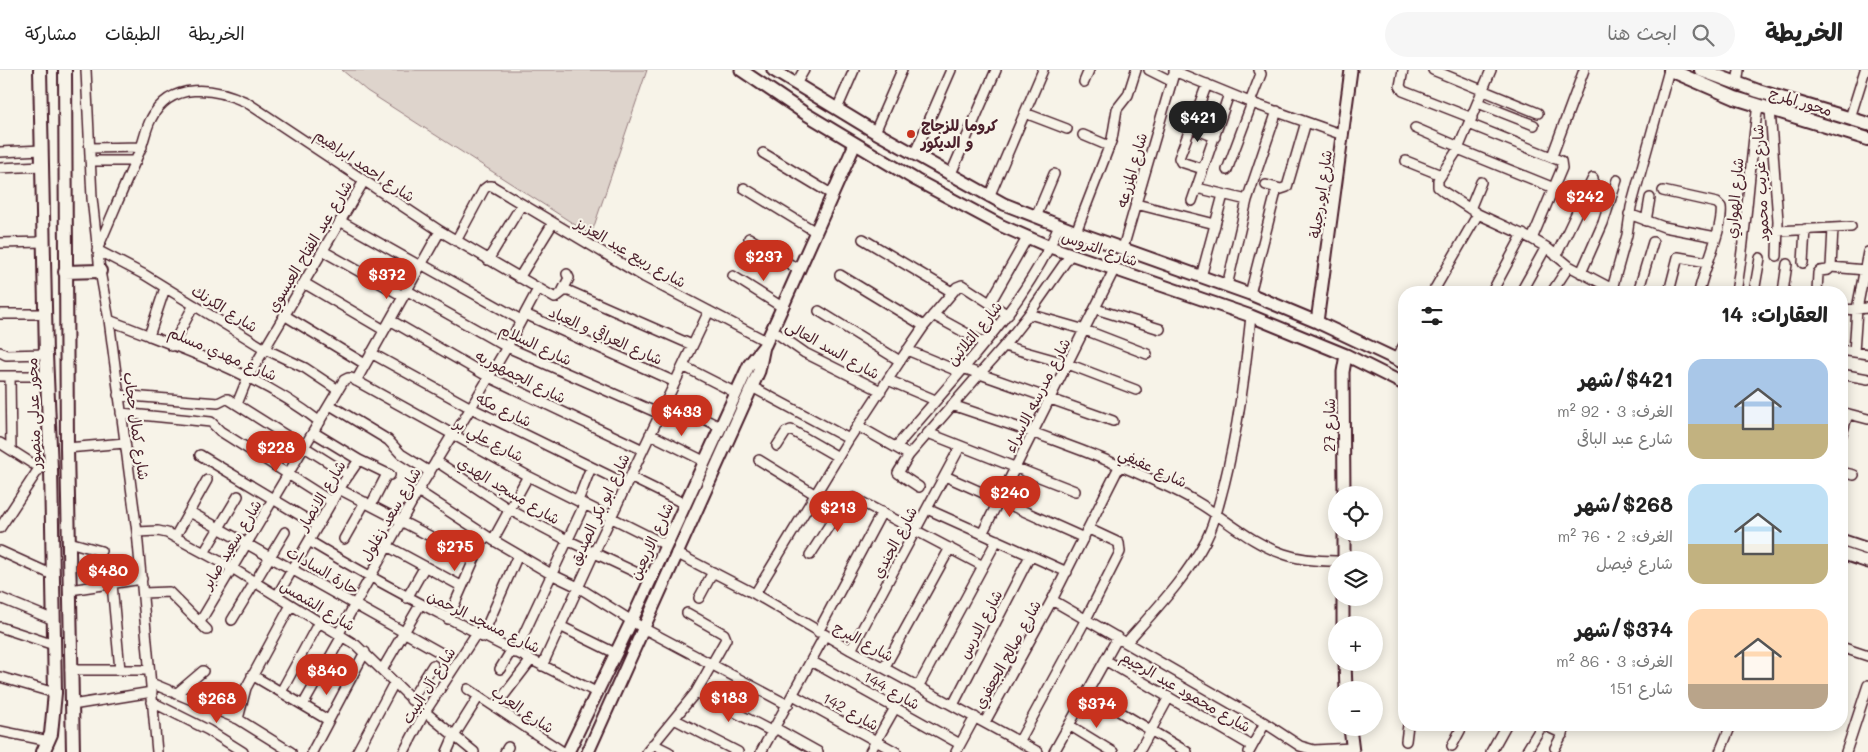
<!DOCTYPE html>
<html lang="ar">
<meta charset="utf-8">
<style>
body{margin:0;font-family:Mali,"Playpen Sans Arabic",sans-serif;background:#f6f6f6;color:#222;direction:rtl;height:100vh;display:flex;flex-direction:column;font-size:19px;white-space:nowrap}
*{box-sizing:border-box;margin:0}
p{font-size:16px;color:#767676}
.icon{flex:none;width:28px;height:28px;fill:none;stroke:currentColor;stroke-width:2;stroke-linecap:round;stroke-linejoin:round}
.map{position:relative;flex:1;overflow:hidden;direction:ltr}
.panel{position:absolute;left:1398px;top:216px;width:450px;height:445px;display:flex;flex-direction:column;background:#fff;border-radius:20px;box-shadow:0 2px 12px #0003;direction:rtl}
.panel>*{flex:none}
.fabs{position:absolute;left:1328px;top:416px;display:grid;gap:10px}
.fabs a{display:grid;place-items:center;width:55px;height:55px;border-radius:50%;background:#fff;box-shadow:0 2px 12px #0003;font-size:25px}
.price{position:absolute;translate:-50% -42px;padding:0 11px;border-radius:18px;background:#c8321e;color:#fff;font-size:16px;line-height:32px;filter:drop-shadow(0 1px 2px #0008)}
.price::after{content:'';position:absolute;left:50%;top:30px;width:15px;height:11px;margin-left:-8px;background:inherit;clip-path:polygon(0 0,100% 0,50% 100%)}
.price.active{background:#222;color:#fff}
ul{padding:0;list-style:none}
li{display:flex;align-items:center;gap:15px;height:125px;padding:0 20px}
li span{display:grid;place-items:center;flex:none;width:140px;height:100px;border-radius:15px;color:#555}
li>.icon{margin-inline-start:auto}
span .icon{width:60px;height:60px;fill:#fffc;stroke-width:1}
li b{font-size:21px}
h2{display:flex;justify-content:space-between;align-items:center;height:60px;padding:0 20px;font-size:21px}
header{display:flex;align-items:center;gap:30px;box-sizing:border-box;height:70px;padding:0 25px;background:#fff;border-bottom:1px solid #e0e0e0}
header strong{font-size:24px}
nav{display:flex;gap:28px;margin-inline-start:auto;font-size:18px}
.search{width:350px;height:45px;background:#f6f6f6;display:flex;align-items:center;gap:12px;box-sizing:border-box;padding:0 18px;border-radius:28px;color:#767676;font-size:19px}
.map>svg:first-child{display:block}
.green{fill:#ded4cc;stroke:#947a7c}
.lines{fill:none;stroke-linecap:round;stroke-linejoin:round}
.minor-casing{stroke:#4a1f2b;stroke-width:12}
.tertiary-casing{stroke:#4a1f2b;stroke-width:15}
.secondary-casing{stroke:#4a1f2b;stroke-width:16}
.minor{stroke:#f7f3e8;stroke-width:9}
.tertiary{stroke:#f7f3e8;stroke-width:11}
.secondary{stroke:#f7f3e8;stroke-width:12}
.poi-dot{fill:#c8321e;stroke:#f7f3e8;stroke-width:2}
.labels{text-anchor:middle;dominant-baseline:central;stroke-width:4.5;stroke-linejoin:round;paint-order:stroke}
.street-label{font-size:15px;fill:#4a1f2b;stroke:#f7f3e8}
.poi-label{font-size:15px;font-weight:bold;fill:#4a1f2b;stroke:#f7f3e8;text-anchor:start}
</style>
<header>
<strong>الخريطة</strong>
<div class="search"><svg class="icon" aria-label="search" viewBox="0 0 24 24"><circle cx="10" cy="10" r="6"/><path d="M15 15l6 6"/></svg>ابحث هنا</div>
<nav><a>الخريطة</a><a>الطبقات</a><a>مشاركة</a></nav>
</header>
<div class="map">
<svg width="1868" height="682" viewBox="0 0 1868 682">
<rect width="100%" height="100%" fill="#f7f3e8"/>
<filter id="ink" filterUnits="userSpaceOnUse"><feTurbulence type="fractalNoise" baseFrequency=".02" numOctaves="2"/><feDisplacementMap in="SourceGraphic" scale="10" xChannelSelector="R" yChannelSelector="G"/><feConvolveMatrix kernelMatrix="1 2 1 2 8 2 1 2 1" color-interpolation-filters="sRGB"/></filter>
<g filter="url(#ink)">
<path class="green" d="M 342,0 L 647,0 L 591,165 L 367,21 Z"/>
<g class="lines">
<g class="minor-casing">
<path id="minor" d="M 86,0 L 92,128 L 100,201 L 109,250 L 137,462 L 157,682
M 1149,0 L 1171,11
M 1403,0 L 1400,16 L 1403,21 L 1472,48
M 1433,0 L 1538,43
M 1491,0 L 1458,79 L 1438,110 L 1438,117 L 1444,122 L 1478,144 L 1532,169 L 1546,177 L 1569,196 L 1618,222
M 1174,1 L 1252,33 L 1343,65
M 1084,12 L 1089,0
M 796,14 L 804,0
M 1737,14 L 1739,0
M 1250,32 L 1261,4 L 1259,0
M 1478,33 L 1534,55
M 837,39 L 854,0
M 1770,39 L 1778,151 L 1777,186
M 1025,43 L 1067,59
M 1850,48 L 1865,0
M 1469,54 L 1561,91 L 1562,98 L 1532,169
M 1190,57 L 1215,67
M 1415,58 L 1459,77
M 875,62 L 902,0
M 1083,65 L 1109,76
M 90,78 L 142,77
M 1458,79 L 1554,118
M 0,82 L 42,80
M 763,83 L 833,125
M 914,85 L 951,0
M 1552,86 L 1584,0
M 90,91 L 136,91
M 1406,91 L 1441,105
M 0,98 L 42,96
M 1203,99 L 1181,92 L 1179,88 L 1207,14
M 1227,100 L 1252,33
M 950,106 L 996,0
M 1266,115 L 1281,119 L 1287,117 L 1306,52
M 744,118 L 816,162
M 1197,118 L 1247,130
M 1663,121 L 1717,133 L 1721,137 C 1724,156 1703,201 1699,222
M 989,127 L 1043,0
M 1192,131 L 1229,24
M 1136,134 L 1215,154
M 1470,139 L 1481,112
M 1629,144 L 1664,157 L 1716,167
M 1036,147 L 1054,104
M 340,151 L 420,196
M 1646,151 L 1650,128
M 1778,161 L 1851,157
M 1076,162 L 1112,69 L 1117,39 L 1128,25 L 1136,0
M 749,168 L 799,200
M 863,169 L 952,222
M 456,171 L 484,119 L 488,116 L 492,116 L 644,207 L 766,271
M 0,173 L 44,172
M 1123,178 L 1175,0
M 323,181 L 403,226
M 1556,186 L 1593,108
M 488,190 L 522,134
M 1803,193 L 1805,159
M 421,194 L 521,250
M 1831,197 L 1865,200
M 1581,203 L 1603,153 L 1617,110
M 840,205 L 924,256
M 733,206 L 782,237
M 1201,207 L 1223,125
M 519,208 L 553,153
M 304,213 L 384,260
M 1227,216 L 1247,130 L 1277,41
M 1612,219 L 1627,165 L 1631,137 L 1669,0
M 406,220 L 507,277 L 660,344
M 562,222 L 569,208 L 567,204
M 1433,222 L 1478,144
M 1492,222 L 1523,164
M 1521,222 L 1546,177
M 1552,222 L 1569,196
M 1638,222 L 1653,172
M 1669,222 L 1678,187 L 1707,192
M 1736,222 C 1747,160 1749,98 1758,35
M 1754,222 L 1760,188
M 1783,222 L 1787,194
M 1817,222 L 1818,203 L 1820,201 L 1828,200 L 1831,197 L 1833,158
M 1250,224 L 1277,118
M 990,233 L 1027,168
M 1096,239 L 1160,259
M 1841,240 L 1868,238
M 819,241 L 900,291
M 0,244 L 45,244
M 525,244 L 675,312
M 1029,244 L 1085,260 L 1147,284
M 284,245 L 365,294
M 933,245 L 984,273
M 109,250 C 181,279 258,303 320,352
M 390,250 L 489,307 L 643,380
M 772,260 L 805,283 L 881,321
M 149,266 L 165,218
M 172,276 L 194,235
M 1004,276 L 1068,294 L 1136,320
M 907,280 L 960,302
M 1841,280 L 1868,284
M 0,282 L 6,285 L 46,284
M 1854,282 L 1857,239 L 1868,182
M 371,283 L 471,338 L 626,414
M 1396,289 L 1404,275
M 683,296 L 736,323
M 963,298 L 1113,351
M 1841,304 L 1868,309
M 0,306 L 47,306
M 10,306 L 11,380
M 888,310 L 935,330
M 356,311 L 440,161
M 752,317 L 849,369
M 338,320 L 305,298 L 265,279 L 145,205 L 97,180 C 111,148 124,116 138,85 C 144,73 145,60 151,49 C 170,11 214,17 246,32 L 440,161 L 555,228 L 564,221 L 569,221 L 692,275
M 118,325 L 218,333 L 226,329 L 228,329 L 349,405
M 667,330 L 720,357
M 237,334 L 248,307 L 364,111
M 330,335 L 388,370 L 401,384 L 430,402
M 952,335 C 1021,358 1089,381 1155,411 C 1171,418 1188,426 1202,435 C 1229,452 1253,474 1284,484 C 1301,490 1319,491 1336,491
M 1841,342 L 1868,349
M 121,343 L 211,352 L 220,361 L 332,432
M 858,356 L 909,385 L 898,403 L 919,417
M 313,362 L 359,390 L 390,405
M 928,363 L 1075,421
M 650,364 L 704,391
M 454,366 L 507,277 L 538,219
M 1841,367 L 1848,344
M 0,373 L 33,394 L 44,397
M 777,376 L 786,362 L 791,360 L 838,387
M 896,377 C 952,310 1025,237 1059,156
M 67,378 L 125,373
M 200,385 L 318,456
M 909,385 L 1004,276 L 1029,244 L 1071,184
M 759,390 L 816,425
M 436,391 L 510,440 L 567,470 L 650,509
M 1841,402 L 1854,405
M 945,406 L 1084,468
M 630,407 L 685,434
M 339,419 L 474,489
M 418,421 L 493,470 L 551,504 L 578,517 L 643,558 L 788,635
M 578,431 L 591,397
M 371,435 L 387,404
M 927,439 L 1067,502
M 190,442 L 441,583
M 0,458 L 40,397
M 137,462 L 158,461 L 167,463 L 232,498 L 356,575 L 425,642 L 474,682
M 982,464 L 1115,198
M 175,467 L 207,410
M 344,469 L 365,432
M 493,470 L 528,406
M 309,471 C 402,527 499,574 596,622
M 69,472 L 101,481
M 387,476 L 461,516
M 0,481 L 53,505
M 204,483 L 238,426
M 676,483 L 755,524 L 851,580 L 1038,682
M 810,485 L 834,448 L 842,443 L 854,428 L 983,496
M 112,514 L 120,600
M 70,520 L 142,509
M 143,523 L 169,522 L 207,560
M 755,524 L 849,369 L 900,291 L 924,256 L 957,217 L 962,215 L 1008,245
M 277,526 L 339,419 L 359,390
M 0,528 L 54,550
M 407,528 L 424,498
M 699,528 L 713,502
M 1052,530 L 1265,653 L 1300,676 L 1314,680 L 1352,678
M 448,549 L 485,465
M 232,550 L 285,462
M 200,552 L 344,310 L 348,308 L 351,308 L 528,406 L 666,475
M 560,556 L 615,583
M 0,557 L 54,575
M 818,562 L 882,442
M 339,563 L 418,421 L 452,365
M 482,567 L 518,485
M 1127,572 C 1155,540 1186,508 1206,470 C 1215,453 1219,433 1224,415 C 1238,359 1245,303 1251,246
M 1841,577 L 1868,586
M 851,580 L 960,377
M 515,583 L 584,435
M 1105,590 L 1252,676
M 811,591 L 960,674
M 542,596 L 594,483 L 709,241
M 884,598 L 950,478
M 500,599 L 511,581
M 70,600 L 149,600
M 382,600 L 420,535
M 252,605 L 328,650
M 0,607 L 55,623
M 151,613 L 238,649 L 291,682
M 918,617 L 997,470
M 468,619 L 563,682
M 281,622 L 319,552
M 696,622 L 773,662
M 1087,622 L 1187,682
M 176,624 L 203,601
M 793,625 L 896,682
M 411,630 L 433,595
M 152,632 L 208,660 L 243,682
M 72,635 L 152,622
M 303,635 L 342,566
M 953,635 L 1030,486
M 495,637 L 531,590
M 238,649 L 246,618 L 291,535
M 674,649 L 738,682
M 985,652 L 1052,530 L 1120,395
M 1069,655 L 1113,682
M 775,658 L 818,682
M 0,661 L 49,671
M 1406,671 L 1408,655
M 1019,672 L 1086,549 L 1120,482 L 1119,473 L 1089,459
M 653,674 L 669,682
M 1452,676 L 1463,655
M 1555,678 L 1567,655
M 312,682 L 365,582
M 357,682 L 394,613
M 404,682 L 425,642 L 476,564
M 447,682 L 454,666 L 479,626
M 505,682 L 508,677
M 647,682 L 696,622 L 726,569 L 724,564 L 687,543
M 761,682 L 825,565
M 870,682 L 895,638
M 956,682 L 975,647
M 1054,682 L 1118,567
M 1139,682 L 1169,627
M 1249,682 L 1265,653
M 1491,682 L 1506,655
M 1526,682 L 1541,657 L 1546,656 L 1563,664
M 1720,682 L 1731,655
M 1846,682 L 1868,615"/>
</g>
<g class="tertiary-casing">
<path id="tertiary" d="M 741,0 L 806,44 L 916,110 L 1002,156 L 1050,177 L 1251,246 L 1346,285 L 1404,314
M 773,0 L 875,62 L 1004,134 L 1076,162 L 1250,224 L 1317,252 L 1404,293
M 1317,252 L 1351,0
M 1344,425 L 1343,302 L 1346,285
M 1344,462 L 1344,490
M 1841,470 L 1868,479
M 1841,483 L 1868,492
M 1343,528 L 1343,555
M 1345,592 L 1346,620
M 1350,658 L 1353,682
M 568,682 L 632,550 L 749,295 L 765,275 L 777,249 L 855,74
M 588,682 L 759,301 L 764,276"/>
</g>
<g class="secondary-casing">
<path id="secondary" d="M 40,0 L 46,284 L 51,399 L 55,623 L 51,664 L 43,682
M 65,0 L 67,378 L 73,682
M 1670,0 L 1735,28 L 1868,69
M 1701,0 L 1758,21 L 1868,54
M 65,202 L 100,201"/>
</g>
<use href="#minor" class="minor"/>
<use href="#tertiary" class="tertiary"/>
<use href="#secondary" class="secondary"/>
</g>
</g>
<circle class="poi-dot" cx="911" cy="64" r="5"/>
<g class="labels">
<g class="street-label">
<text transform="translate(1801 31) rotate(17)">محور المرج</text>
<text transform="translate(365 95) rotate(34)">شارع احمد ابراهيم</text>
<text transform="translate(1131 100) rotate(-74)">شارع المزرعه</text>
<text transform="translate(1760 113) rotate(-93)">شارع غريب محمود</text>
<text transform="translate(1320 124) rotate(-82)">شارع ابو رجيلة</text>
<text transform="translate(1734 128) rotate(-85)">شارع الهواري</text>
<text transform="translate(309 176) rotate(-59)">شارع عبد الفتاح العيسوي</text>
<text transform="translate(1100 178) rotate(19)">شارع التروس</text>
<text transform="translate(631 182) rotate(30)">شارع ربيع عبد العزيز</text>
<text transform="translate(225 238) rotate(32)">شارع الكرنك</text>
<text transform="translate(974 263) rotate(-51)">شارع الثلاثين</text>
<text transform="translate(606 265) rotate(24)">شارع العراقي و العباد</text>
<text transform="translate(536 274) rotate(25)">شارع السلام</text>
<text transform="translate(833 279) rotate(29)">شارع السد العالى</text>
<text transform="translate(223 283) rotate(23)">شارع مهدي مسلم</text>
<text transform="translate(521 306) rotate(27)">شارع الجمهوريه</text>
<text transform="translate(1037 325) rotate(-63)">شارع مدرسه الاسراء</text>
<text transform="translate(504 339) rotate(26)">شارع مكه</text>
<text transform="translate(33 343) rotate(-92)">محور عدلى منصور</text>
<text transform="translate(1329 355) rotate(-90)">شارع 27</text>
<text transform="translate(137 356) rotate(82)">شارع كمال حجاب</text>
<text transform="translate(489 369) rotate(28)">شارع علي بر</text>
<text transform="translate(1153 397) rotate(25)">شارع عفيفي</text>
<text transform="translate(509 420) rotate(31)">شارع مسجد الهدي</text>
<text transform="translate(321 425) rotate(-59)">شارع الانصار</text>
<text transform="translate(599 439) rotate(-65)">شارع ابو بكر الصديق</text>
<text transform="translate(390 444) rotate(-60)">شارع سعد زغلول</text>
<text transform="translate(651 471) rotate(-65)">شارع الاربعين</text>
<text transform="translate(894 472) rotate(-62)">شارع الجندي</text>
<text transform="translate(231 474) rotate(-59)">شارع سعيد صابر</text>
<text transform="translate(323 500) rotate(30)">حارة السادات</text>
<text transform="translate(318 535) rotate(31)">شارع الشمس</text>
<text transform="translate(484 551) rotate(26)">شارع مسجد الرحمن</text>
<text transform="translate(980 554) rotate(-62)">شارع الدرس</text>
<text transform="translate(864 571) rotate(29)">شارع البرج</text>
<text transform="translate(1007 584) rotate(-61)">شارع صالح الجعفري</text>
<text transform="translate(428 615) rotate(-58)">شارع آل البيت</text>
<text transform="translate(892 620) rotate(29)">شارع 144</text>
<text transform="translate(1186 621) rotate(30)">شارع محمود عبد الرحيم</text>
<text transform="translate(523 639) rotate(34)">شارع العرب</text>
<text transform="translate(851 641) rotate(29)">شارع 142</text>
</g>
<g class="poi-label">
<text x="921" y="55">كروما للزجاج<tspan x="921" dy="17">و الديكور</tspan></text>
</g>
</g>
</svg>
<div class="fabs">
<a><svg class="icon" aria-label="locate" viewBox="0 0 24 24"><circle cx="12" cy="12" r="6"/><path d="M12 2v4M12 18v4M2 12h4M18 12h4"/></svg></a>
<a><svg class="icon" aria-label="layers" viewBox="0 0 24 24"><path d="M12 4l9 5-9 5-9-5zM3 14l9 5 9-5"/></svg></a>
<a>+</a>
<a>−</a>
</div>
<b class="price active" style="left:1198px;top:73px">$421</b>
<b class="price" style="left:1585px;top:152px">$242</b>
<b class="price" style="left:764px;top:212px">$237</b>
<b class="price" style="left:387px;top:230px">$372</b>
<b class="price" style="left:682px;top:367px">$433</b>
<b class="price" style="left:276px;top:403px">$228</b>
<b class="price" style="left:1010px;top:448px">$240</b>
<b class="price" style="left:838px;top:463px">$213</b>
<b class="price" style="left:455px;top:502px">$275</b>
<b class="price" style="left:108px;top:526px">$480</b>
<b class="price" style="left:327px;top:626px">$840</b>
<b class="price" style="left:729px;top:653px">$183</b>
<b class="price" style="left:217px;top:654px">$268</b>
<b class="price" style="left:1097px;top:659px">$374</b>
<section class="panel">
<h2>العقارات: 14<svg class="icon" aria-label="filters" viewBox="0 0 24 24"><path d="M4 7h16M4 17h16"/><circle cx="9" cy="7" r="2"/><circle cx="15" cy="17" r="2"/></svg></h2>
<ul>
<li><span style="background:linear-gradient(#a9c7e8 65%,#c2b280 0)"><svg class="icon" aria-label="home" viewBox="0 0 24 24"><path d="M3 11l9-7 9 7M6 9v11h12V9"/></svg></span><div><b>$421/شهر</b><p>الغرف: 3 · 92 m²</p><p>شارع عبد الباقى</p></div></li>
<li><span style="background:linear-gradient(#bfe0f5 60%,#c2b280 0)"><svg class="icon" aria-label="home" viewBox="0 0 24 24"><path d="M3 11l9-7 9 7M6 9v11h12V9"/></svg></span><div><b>$268/شهر</b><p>الغرف: 2 · 76 m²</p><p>شارع فيصل</p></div></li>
<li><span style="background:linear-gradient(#ffd9b3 75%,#b9a48a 0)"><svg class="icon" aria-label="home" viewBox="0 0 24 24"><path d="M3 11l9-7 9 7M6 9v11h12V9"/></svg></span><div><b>$374/شهر</b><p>الغرف: 3 · 86 m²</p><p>شارع 151</p></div></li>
</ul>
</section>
</div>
